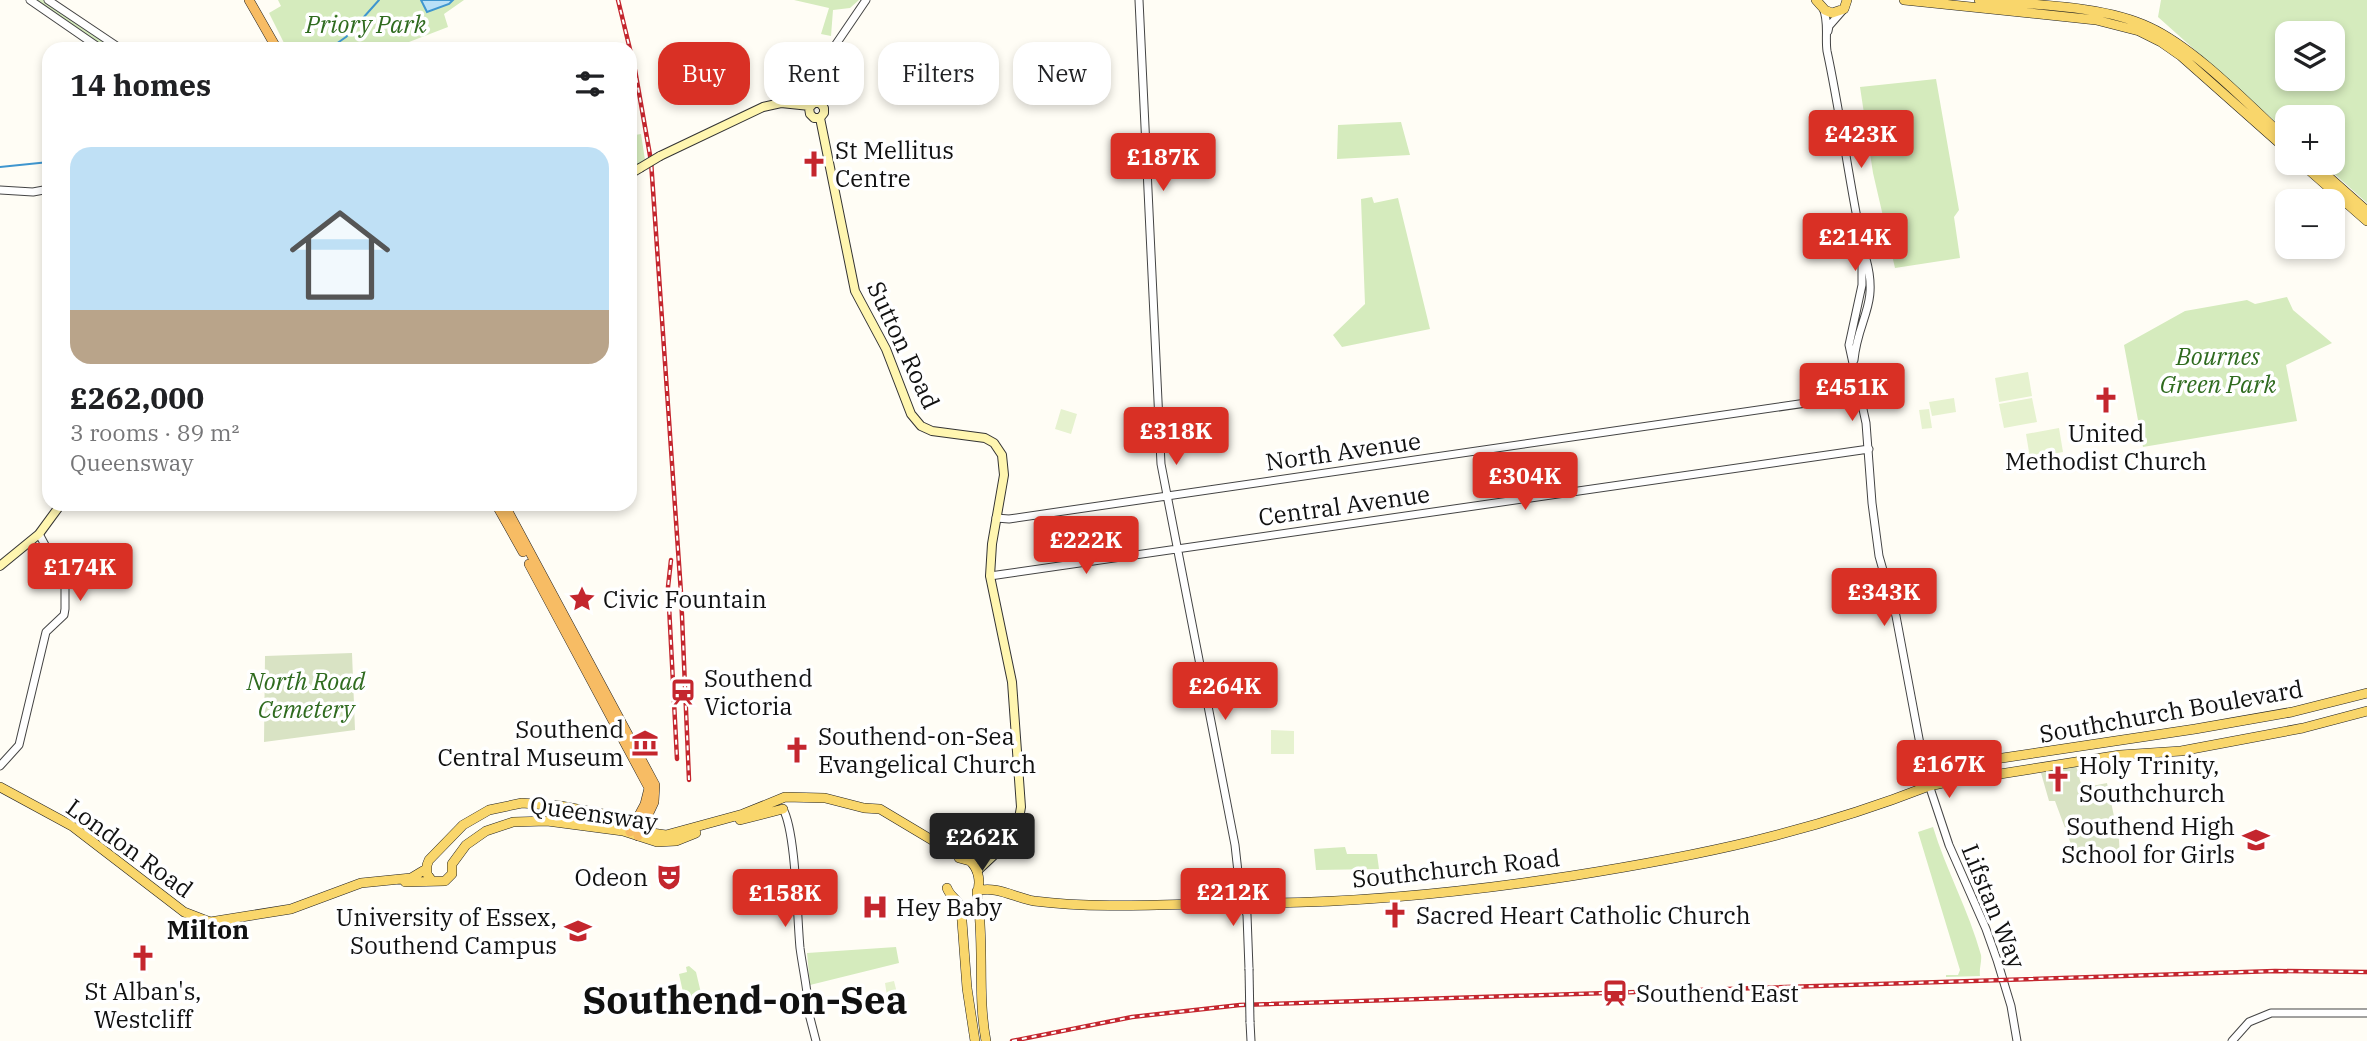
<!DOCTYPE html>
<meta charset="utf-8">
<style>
body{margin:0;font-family:"IBM Plex Serif",serif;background:#f6f6f6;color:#202124;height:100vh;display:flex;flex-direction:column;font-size:26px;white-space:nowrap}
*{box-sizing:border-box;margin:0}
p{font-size:23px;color:#757577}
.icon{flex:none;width:38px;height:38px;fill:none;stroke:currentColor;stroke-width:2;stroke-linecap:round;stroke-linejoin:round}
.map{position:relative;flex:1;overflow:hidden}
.details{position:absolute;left:42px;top:42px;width:595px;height:469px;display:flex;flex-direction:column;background:#fff;border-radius:21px;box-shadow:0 4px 10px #0003}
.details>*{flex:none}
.banner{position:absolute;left:658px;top:42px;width:665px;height:63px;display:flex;gap:14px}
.buttons{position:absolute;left:2275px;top:21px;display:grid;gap:14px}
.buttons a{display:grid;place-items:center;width:70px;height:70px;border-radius:14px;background:#fff;box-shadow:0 4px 10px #0003;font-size:35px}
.price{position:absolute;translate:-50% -60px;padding:0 16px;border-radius:7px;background:#d93025;color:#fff;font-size:23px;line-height:46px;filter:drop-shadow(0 2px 4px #0008)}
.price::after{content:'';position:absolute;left:50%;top:42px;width:21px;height:16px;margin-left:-10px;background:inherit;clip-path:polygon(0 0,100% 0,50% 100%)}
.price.active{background:#222;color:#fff}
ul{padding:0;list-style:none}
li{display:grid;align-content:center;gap:14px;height:371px;padding:0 28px}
li span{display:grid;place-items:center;height:217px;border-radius:21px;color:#555}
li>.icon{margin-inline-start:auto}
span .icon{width:126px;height:126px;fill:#fffc;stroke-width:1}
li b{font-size:30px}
h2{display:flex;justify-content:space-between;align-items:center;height:84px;padding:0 28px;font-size:30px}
.pill{padding:0 24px;border-radius:21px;background:#fff;box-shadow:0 4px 10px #0003;font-size:24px;line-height:63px}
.pill.active{background:#d93025;color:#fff}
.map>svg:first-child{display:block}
.green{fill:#d5ebbd;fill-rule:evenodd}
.cemetery{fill:#d9e3c4}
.pitch{fill:#e6f2cf}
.water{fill:#b9e0f7;stroke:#3f96cf;stroke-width:2}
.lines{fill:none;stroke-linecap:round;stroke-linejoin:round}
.stream{stroke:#3f96cf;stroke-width:2}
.tertiary-casing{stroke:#444;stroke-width:9}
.secondary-casing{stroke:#333;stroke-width:10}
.primary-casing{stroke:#222;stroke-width:10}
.trunk-casing{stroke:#222;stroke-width:10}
.tertiary{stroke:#fff;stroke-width:7}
.secondary{stroke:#fff6b0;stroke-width:8}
.primary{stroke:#f9d66b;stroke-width:9}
.trunk{stroke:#f7bc64;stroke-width:9}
.rail-casing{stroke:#c4262e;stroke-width:4.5}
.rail{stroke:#fff;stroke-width:2;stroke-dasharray:5;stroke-linecap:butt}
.tertiary-bridge-casing{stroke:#444;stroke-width:9;stroke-linecap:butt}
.secondary-bridge-casing{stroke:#333;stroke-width:10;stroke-linecap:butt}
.tertiary-bridge{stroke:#fff;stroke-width:7}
.secondary-bridge{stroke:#fff6b0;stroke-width:8}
.labels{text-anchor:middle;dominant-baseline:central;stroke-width:7;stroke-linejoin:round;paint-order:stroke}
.park-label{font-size:24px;font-style:italic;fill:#2f6b1f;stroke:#fff}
.poi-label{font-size:24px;fill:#111;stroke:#fff;text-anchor:start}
.street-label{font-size:24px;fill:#111;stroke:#fff}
.neighbourhood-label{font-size:26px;font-weight:bold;fill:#111;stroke:#fff}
.town-label{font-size:38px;font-weight:bold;fill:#111;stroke:#fff}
</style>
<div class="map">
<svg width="2367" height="1041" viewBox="0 0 2367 1041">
<rect width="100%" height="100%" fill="#fffdf5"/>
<path class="green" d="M 34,0 L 46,0 L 118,49 L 106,49 Z
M 278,0 L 464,0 L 444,14 L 448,27 L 409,42 L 410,44 L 398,49 L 287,49 L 269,13 L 281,6 Z
M 794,0 L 859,0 L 850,8 L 833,10 L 831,36 L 821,34 L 829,8 Z
M 2161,0 L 2367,0 L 2367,203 L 2322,163 L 2333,163 L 2333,117 L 2287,117 L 2287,132 L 2158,17 ZM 2287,33 L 2333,33 L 2333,79 L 2287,79 Z
M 1936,79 L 1959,210 L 1954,217 L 1960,258 L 1895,268 L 1873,173 L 1860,87 Z
M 1401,122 L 1410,155 L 1337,159 L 1338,125 Z
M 641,134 L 645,160 L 630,169 L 630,140 L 635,135 Z
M 1372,197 L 1374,203 L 1398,198 L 1430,329 L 1342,347 L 1333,335 L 1365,304 L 1361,199 Z
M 2287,297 L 2293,310 L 2332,343 L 2286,365 L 2297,421 L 2143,447 L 2124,345 L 2185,311 L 2247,300 L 2255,304 Z
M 1933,827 C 1946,870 1969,911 1981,955 C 1982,962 1979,968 1980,976 L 1946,977 L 1946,975 L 1958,975 L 1960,970 L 1918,832 Z
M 1345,847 L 1347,854 L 1377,854 L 1379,869 L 1316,870 L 1314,849 Z
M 896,947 L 899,963 L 810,985 L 807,953 Z
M 689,966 L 696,972 L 701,993 L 692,994 L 693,1004 L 686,1006 L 679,974 L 687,972 L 686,967 Z"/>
<path class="cemetery" d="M 352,653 L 355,730 L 264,742 L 265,656 Z
M 2076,765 L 2082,788 L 2107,783 L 2119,840 L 2120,858 L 2080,866 L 2078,863 L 2055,801 L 2049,801 L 2041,773 Z"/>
<path class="pitch" d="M 2028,372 L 2032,396 L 1999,402 L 1995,378 Z
M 1954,398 L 1956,412 L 1932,416 L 1929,402 Z
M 2032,398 L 2037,422 L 2004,428 L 1999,404 Z
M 1061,409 L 1077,414 L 1071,434 L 1055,429 Z
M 1929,409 L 1932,428 L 1922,429 L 1919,410 Z
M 2059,428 L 2063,452 L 2030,458 L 2026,434 Z
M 1271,730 L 1294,731 L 1294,754 L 1271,754 Z
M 894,981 L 899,1001 L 895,1003 L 888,1002 L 885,983 Z"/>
<path class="water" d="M 421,0 L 453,0 L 449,4 L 427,12 Z"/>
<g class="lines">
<path class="stream" d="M 334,49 L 336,44 L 346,37 L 379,0
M 0,167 L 49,162"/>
<g class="tertiary-casing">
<path id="tertiary" d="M 30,0 L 101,49
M 48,0 L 121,49
M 1139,0 L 1161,464 L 1235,845 L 1240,890 L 1247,915 L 1249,969
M 1823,8 C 1829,21 1825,37 1827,51 C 1841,116 1849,183 1863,248
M 1828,31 L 1829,26 L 1843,10
M 820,103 L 825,91 L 832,50 L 866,0
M 0,190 L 33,192 L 49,189
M 1862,246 L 1862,285 L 1849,345 L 1866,423 L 1872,503 L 1879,556 L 1896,616 L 1926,776 L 1949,845 L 1986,929 L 1997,960 L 2011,1006 L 2017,1041
M 1854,360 C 1858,318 1879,306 1866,259
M 996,518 L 1009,519 L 1861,395
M 990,576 L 1869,449
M 0,766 L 19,745 L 46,632 L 64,615 L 65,609 L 65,582 L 39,534
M 783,809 C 796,832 797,917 800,948 C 803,970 808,991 809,1013
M 808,1010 L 816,1041
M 1250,1022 L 1251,1041
M 2232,1041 L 2249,1022 L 2271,1013 L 2367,1013"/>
</g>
<g class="secondary-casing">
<path id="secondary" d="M 820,118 L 814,118 L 810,114 L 809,108 L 814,103 L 820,103 L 824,108 L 824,113 L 820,118 L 855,291 L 886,349 L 911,414 L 921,426 L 932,431 L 985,438 L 994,443 L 1002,455 L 1004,475 L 992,544 L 990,576 L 1012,682 L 1021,807 L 1018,824 L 1009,841 L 977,871
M 660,156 L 763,107 L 781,103 L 810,106
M 630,174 L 640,168
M 0,566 L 39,534 L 61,504"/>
</g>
<g class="primary-casing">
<path id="primary" d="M 1816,0 L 1825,10 L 1832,13 L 1844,9 L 1847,0
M 1904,0 L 2096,20 L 2139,31 L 2161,42 L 2181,56 L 2287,150
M 1979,0 C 2030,5 2103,5 2149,27 C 2195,48 2249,105 2287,140
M 2301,163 L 2367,221
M 2313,163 L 2367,211
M 1930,785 L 1944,773 L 1969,763 L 2195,729 L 2292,712 L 2367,693
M 0,787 L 72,826 L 184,912 L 210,922 L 291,909 L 361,883 L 411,878 L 426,869
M 740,820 L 783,809
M 959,858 L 970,861 C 979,869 981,883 977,893 C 985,942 977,993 986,1041
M 432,881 L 427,874 L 427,865 L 429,860 L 463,825 L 489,810 L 522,803 L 561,806 L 603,814 L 635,824 L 652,833 L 666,835 L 743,814 L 785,797 L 825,798 L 864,808 L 880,809 L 962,858
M 405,882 L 445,881 L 452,874 L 452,864 L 466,845 L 486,831 L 513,822 L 547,821 L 623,831 L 657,842 L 676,841 L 696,833
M 947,888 C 950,897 958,899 961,908 L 967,988 L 975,1041
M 977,891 C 995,885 1016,898 1034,901 C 1103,910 1184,903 1256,903 C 1363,903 1466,892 1571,876 C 1698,856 1809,833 1929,786 L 1943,783 L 2120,755 L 2181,751 L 2303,728 L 2367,711"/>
</g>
<g class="trunk-casing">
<path id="trunk" d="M 249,0 L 277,49
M 496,504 L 523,552
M 504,504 L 655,785 L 654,802 L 638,836
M 529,564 L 649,788 L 645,804 L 630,832"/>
</g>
<use href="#tertiary" class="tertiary"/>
<use href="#secondary" class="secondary"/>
<use href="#primary" class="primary"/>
<use href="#trunk" class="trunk"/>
<g class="rail-casing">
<path id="rail" d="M 618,0 L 635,70 L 651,161 L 681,593 L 689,780
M 671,560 L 668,587 L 677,759
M 1012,1041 L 1132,1017 L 1240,1005 L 2275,971 L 2367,972"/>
</g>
<use href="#rail" class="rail"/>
<g class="tertiary-bridge-casing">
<path id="tertiary-bridge" d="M 1249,969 L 1250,1022"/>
</g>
<g class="secondary-bridge-casing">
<path id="secondary-bridge" d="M 640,168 L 660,156"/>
</g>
<use href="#tertiary-bridge" class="tertiary-bridge"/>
<use href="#secondary-bridge" class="secondary-bridge"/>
</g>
<defs>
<g id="church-bare" transform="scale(2.1)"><path d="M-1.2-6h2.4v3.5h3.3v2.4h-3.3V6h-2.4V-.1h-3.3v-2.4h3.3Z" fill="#c4262e" stroke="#fff" stroke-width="2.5" paint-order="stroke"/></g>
<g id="sight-bare" transform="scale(2.1)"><path d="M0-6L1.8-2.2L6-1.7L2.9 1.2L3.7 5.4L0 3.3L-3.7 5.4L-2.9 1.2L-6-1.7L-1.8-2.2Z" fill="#c4262e" stroke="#fff" stroke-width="2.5" paint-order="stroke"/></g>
<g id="station-bare" transform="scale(2.1)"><path d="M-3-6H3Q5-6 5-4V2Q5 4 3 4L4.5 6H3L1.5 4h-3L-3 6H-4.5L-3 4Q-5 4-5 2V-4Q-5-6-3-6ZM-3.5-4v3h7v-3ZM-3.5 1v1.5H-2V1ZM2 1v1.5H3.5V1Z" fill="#c4262e" stroke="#fff" stroke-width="2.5" paint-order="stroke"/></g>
<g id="museum-bare" transform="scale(2.1)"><path d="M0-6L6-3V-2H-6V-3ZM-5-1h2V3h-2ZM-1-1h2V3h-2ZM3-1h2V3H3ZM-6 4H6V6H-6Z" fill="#c4262e" stroke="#fff" stroke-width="2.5" paint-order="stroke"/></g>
<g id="school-bare" transform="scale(2.1)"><path d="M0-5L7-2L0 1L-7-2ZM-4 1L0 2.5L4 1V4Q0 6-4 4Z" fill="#c4262e" stroke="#fff" stroke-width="2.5" paint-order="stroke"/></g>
<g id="theatre-bare" transform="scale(2.1)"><path d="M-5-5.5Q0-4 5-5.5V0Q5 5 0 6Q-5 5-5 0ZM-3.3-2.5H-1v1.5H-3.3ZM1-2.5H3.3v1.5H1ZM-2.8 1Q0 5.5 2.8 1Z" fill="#c4262e" stroke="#fff" stroke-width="2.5" paint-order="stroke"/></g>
<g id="hospital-bare" transform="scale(2.1)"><path d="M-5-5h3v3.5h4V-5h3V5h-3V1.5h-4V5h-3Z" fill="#c4262e" stroke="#fff" stroke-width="2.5" paint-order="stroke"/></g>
<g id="university-bare" transform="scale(2.1)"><path d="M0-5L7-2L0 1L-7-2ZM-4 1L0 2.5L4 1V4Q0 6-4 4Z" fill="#c4262e" stroke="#fff" stroke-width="2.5" paint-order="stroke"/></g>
</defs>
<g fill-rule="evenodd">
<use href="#church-bare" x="814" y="164"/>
<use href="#church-bare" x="2106" y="400"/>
<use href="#sight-bare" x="582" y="599"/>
<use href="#station-bare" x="683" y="692"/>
<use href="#museum-bare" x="645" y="743"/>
<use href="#church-bare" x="797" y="750"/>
<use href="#church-bare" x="2058" y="779"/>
<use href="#school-bare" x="2256" y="840"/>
<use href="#theatre-bare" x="669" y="877"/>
<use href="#hospital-bare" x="875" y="907"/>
<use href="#church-bare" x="1395" y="915"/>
<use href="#university-bare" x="578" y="931"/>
<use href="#church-bare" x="143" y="958"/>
<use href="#station-bare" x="1615" y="993"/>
</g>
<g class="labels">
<g class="park-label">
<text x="366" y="24">Priory Park</text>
<text x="2218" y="356">Bournes<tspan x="2218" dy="28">Green Park</tspan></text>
<text x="306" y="681">North Road<tspan x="306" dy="28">Cemetery</tspan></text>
</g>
<g class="poi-label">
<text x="835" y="150">St Mellitus<tspan x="835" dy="28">Centre</tspan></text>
<text x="2106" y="433" text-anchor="middle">United<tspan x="2106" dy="28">Methodist Church</tspan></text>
<text x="603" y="599">Civic Fountain</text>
<text x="704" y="678">Southend<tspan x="704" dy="28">Victoria</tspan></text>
<text x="624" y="729" text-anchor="end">Southend<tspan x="624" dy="28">Central Museum</tspan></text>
<text x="818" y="736">Southend-on-Sea<tspan x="818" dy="28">Evangelical Church</tspan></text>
<text x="2079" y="765">Holy Trinity,<tspan x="2079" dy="28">Southchurch</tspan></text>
<text x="2235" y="826" text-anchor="end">Southend High<tspan x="2235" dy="28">School for Girls</tspan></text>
<text x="648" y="877" text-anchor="end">Odeon</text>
<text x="896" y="907">Hey Baby</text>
<text x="1416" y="915">Sacred Heart Catholic Church</text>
<text x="557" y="917" text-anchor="end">University of Essex,<tspan x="557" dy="28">Southend Campus</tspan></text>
<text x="143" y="991" text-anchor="middle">St Alban's,<tspan x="143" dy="28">Westcliff</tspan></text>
<text x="1636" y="993">Southend East</text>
</g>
<g class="street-label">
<text transform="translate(904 345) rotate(65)">Sutton Road</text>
<text transform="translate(1343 451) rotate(-8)">North Avenue</text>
<text transform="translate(1344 505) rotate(-8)">Central Avenue</text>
<text transform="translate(2171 711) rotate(-10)">Southchurch Boulevard</text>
<text transform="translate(594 813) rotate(8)">Queensway</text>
<text transform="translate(130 848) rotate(36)">London Road</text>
<text transform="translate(1456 868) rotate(-6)">Southchurch Road</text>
<text transform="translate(1994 906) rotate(68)">Lifstan Way</text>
</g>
<g class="neighbourhood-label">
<text x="208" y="929">Milton</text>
</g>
<g class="town-label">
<text x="745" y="999">Southend-on-Sea</text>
</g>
</g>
</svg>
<div class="buttons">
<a><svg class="icon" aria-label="layers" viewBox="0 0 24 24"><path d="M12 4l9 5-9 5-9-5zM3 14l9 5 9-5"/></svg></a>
<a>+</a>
<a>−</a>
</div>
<b class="price" style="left:1861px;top:170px">£423K</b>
<b class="price" style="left:1163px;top:193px">£187K</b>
<b class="price" style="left:1855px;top:273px">£214K</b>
<b class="price" style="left:1852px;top:423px">£451K</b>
<b class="price" style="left:1176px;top:467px">£318K</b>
<b class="price" style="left:1525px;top:512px">£304K</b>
<b class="price" style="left:1086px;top:576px">£222K</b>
<b class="price" style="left:80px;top:603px">£174K</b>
<b class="price" style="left:1884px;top:628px">£343K</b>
<b class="price" style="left:1225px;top:722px">£264K</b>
<b class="price" style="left:1949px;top:800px">£167K</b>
<b class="price active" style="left:982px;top:873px">£262K</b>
<b class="price" style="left:1233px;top:928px">£212K</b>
<b class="price" style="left:785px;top:929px">£158K</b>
<div class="banner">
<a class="pill active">Buy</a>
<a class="pill">Rent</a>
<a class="pill">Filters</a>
<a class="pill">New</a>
</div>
<section class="details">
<h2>14 homes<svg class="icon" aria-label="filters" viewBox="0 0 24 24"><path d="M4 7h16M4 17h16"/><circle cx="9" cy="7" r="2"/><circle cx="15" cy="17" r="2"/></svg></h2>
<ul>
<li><span style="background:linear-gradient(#bfe0f5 75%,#b9a48a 0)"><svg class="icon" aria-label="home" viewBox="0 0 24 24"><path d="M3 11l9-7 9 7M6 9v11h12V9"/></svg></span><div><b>£262,000</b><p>3 rooms · 89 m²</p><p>Queensway</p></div></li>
</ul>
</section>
</div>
